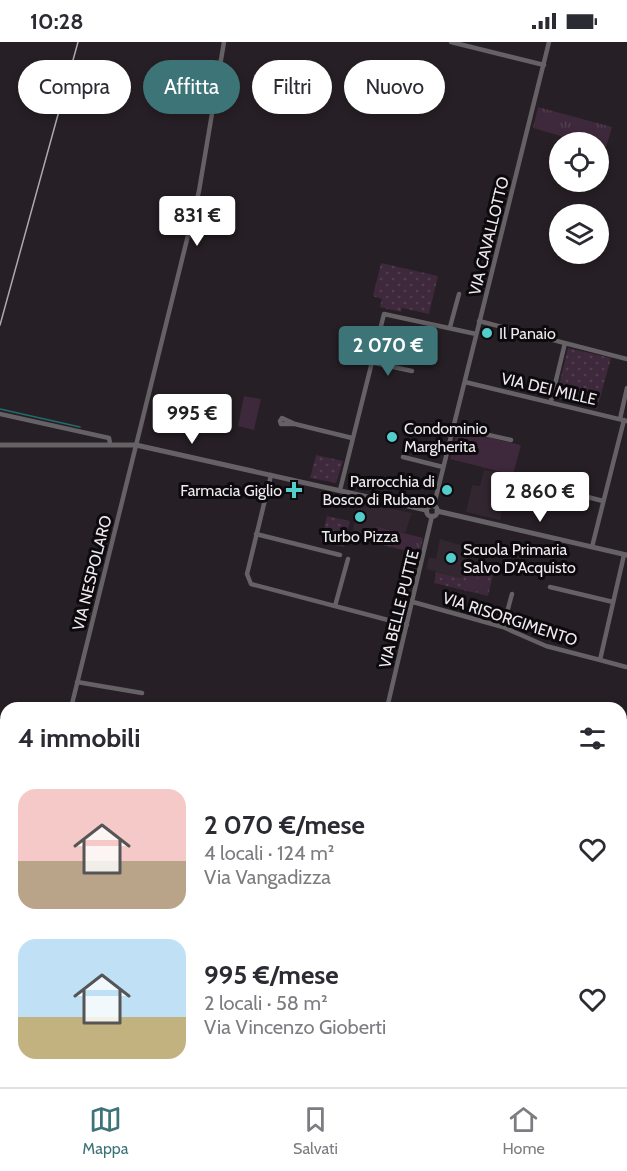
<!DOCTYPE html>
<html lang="it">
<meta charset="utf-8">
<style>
body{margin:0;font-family:Cabin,sans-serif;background:#f7f7f7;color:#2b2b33;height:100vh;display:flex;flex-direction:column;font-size:22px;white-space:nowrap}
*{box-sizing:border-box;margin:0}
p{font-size:20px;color:#7c7c81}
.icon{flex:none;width:33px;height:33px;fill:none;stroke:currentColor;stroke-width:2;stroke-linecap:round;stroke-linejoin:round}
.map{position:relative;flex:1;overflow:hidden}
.panel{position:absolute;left:0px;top:660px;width:627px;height:386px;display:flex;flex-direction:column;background:#fff;border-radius:18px 18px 0 0;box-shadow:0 3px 9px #0003}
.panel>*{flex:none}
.hud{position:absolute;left:18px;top:18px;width:591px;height:54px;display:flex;gap:12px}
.fabs{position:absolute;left:549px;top:90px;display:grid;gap:12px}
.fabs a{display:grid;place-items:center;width:60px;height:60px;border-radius:50%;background:#fff;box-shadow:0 3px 9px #0003;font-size:30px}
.price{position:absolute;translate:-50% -51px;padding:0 14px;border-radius:6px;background:#fff;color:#222;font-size:20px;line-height:39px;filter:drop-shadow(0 2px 3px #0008)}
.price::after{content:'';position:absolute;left:50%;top:36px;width:18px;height:14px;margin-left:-9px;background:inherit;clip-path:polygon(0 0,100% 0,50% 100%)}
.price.selected{background:#3d7478;color:#fff}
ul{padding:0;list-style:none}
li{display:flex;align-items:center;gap:18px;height:150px;padding:0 18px}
li span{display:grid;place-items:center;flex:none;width:168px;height:120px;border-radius:18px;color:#555}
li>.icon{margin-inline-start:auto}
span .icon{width:72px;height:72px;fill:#fffc;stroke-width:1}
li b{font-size:26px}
h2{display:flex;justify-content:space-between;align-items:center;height:72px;padding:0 18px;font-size:26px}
.tag{padding:0 21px;border-radius:27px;background:#fff;box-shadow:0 3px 9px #0003;font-size:21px;line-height:54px}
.tag.selected{background:#3d7478;color:#fff}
.status{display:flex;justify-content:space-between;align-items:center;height:42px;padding:0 30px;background:#fff;direction:ltr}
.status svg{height:16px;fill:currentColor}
.tabs{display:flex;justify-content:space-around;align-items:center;height:84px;border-top:2px solid #e1e1e2;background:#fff;font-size:16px;color:#7c7c81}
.tabs a{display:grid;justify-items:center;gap:3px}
.tabs .selected{color:#3d7478}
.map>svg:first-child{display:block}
.built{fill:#322630}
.grass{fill:url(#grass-tufts)}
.park{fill:url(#park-dots)}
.pitch{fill:#3e283b}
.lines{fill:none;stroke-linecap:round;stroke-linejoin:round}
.stream{stroke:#1f6d6d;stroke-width:1.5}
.minor{stroke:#656165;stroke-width:4.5}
.tertiary{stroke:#656165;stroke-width:5}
.rail{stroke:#afa9ae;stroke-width:1.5}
.poi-dot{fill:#52cdcc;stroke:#0d0a0d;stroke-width:2}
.labels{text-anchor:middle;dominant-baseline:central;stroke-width:6;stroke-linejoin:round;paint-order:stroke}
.street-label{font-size:16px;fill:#efeaee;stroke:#0d0a0d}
.poi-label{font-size:16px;fill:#efeaee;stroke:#0d0a0d;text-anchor:start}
</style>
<div class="status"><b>10:28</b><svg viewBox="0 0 49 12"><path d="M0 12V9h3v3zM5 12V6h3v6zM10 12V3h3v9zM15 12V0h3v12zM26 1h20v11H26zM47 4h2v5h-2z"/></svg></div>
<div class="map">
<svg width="627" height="1045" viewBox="0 0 627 1045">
<defs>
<pattern id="grass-tufts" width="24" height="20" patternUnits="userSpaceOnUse" patternTransform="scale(1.5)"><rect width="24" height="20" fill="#3e283b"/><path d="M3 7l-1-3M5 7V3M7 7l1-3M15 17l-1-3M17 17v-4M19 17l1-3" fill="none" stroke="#513d4e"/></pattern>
<pattern id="park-dots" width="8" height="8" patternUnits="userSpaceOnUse" patternTransform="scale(1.5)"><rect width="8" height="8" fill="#3e283b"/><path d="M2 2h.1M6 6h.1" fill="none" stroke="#513d4e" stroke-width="1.8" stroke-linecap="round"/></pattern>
</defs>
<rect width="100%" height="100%" fill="#261f25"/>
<path class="built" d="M 484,428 L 509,432 L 500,478 L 466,470 L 472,443 L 480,444 Z
M 359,460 L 412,471 L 405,491 L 375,484 L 371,500 L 351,496 Z
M 440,497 L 470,506 L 462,536 L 426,527 L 429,515 L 436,517 Z"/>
<path class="grass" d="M 538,65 L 612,85 L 599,129 L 598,100 L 570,100 L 571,97 L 533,86 Z
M 375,484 L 423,496 L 419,512 L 371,500 Z"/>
<path class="park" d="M 381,221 L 438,234 L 429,272 L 402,266 L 401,270 L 380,265 L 382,257 L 373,254 Z
M 568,306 L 611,316 L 597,367 L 556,355 Z
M 316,413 L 343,419 L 336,441 L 310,436 Z
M 327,474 L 350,479 L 344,505 L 321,500 Z
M 466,522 L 494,529 L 488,554 L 434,541 L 436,530 L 462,536 Z"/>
<path class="pitch" d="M 244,354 L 261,357 L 254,388 L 238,384 Z
M 457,388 L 521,403 L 513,433 L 450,417 Z
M 467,534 L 487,539 L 484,551 L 463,546 Z"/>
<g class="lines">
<path class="stream" d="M 0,367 L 80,385"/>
<path class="minor" d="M 451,0 L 544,23
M 479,279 L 627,317
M 450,285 L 459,252
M 370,320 L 412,329
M 465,340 L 627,379
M 551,359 L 565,301
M 0,372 L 109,396 L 110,401
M 620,377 L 627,346
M 295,382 L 282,376 L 280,379 L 281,382 L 295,382 L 352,396
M 418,385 L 452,393
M 453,385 L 511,398
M 403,415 L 443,425
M 271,433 L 247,532 L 251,542 L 407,583
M 530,440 L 603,459
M 340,448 L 384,272 L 476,292
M 434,463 L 549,0
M 256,492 L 340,513
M 592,505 L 624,378
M 550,545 L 613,560
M 413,560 L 503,585 L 546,604 L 600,618 L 624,513
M 335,564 L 348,517
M 503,585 L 512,552
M 600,618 L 626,625
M 77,640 L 142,651
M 71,666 L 199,149 L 224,0
M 387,666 L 432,474
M 3,952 L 6,930
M 294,1045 L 295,1040"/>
<path class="tertiary" d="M 0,403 L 136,403 L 426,468
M426.5 469a5.5 5.5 0 1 1 11 0a5.5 5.5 0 1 1-11 0Z
M 437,469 L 627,513"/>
<path class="rail" d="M 0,283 L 78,0"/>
</g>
<g class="poi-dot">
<circle cx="487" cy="291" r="6"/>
<circle cx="392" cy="395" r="6"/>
<path d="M291 439h6v6h6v6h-6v6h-6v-6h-6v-6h6z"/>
<circle cx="447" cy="448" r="6"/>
<circle cx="360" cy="475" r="6"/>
<circle cx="451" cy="516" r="6"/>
</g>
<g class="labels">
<g class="street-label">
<text transform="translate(489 194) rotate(-76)">VIA CAVALLOTTO</text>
<text transform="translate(549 347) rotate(13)">VIA DEI MILLE</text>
<text transform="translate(92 531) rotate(-76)">VIA NESPOLARO</text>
<text transform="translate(399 567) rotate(-76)">VIA BELLE PUTTE</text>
<text transform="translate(510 577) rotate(18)">VIA RISORGIMENTO</text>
</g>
<g class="poi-label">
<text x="499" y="291">Il Panaio</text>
<text x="404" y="386">Condominio<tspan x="404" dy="18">Margherita</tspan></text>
<text x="435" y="439" text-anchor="end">Parrocchia di<tspan x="435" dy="18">Bosco di Rubano</tspan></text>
<text x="282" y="448" text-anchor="end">Farmacia Giglio</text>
<text x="360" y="494" text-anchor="middle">Turbo Pizza</text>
<text x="463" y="507">Scuola Primaria<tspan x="463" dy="18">Salvo D’Acquisto</tspan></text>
</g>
</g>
</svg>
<div class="fabs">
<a><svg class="icon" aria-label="locate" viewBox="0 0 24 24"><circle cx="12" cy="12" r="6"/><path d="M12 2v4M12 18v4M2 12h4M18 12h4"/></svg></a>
<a><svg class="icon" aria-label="layers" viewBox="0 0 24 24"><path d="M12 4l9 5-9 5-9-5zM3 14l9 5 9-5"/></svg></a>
</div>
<b class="price" style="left:197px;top:205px">831 €</b>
<b class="price selected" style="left:388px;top:335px">2 070 €</b>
<b class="price" style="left:192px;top:403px">995 €</b>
<b class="price" style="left:540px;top:481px">2 860 €</b>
<div class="hud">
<a class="tag">Compra</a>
<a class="tag selected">Affitta</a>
<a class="tag">Filtri</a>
<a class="tag">Nuovo</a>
</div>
<section class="panel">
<h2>4 immobili<svg class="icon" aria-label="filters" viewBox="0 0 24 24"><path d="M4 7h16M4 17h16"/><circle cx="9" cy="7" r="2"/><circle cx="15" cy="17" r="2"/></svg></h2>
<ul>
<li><span style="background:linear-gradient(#f6c9c9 60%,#b9a48a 0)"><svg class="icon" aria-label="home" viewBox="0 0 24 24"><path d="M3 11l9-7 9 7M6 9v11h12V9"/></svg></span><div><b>2 070 €/mese</b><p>4 locali · 124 m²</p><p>Via Vangadizza</p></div><svg class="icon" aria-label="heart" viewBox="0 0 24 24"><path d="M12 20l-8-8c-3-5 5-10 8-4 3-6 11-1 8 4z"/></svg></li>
<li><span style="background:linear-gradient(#bfe0f5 65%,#c2b280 0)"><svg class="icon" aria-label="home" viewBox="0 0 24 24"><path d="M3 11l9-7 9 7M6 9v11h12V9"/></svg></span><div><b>995 €/mese</b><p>2 locali · 58 m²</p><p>Via Vincenzo Gioberti</p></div><svg class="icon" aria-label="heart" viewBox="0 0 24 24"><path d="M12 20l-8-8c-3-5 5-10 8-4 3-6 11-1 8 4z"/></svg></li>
</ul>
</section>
</div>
<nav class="tabs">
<a class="selected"><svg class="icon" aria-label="map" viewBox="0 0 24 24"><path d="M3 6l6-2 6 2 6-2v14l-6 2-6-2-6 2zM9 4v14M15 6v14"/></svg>Mappa</a>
<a><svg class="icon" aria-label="saved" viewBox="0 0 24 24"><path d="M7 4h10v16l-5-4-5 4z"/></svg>Salvati</a>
<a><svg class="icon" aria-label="home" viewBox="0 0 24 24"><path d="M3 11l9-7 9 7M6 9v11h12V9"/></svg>Home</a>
</nav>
